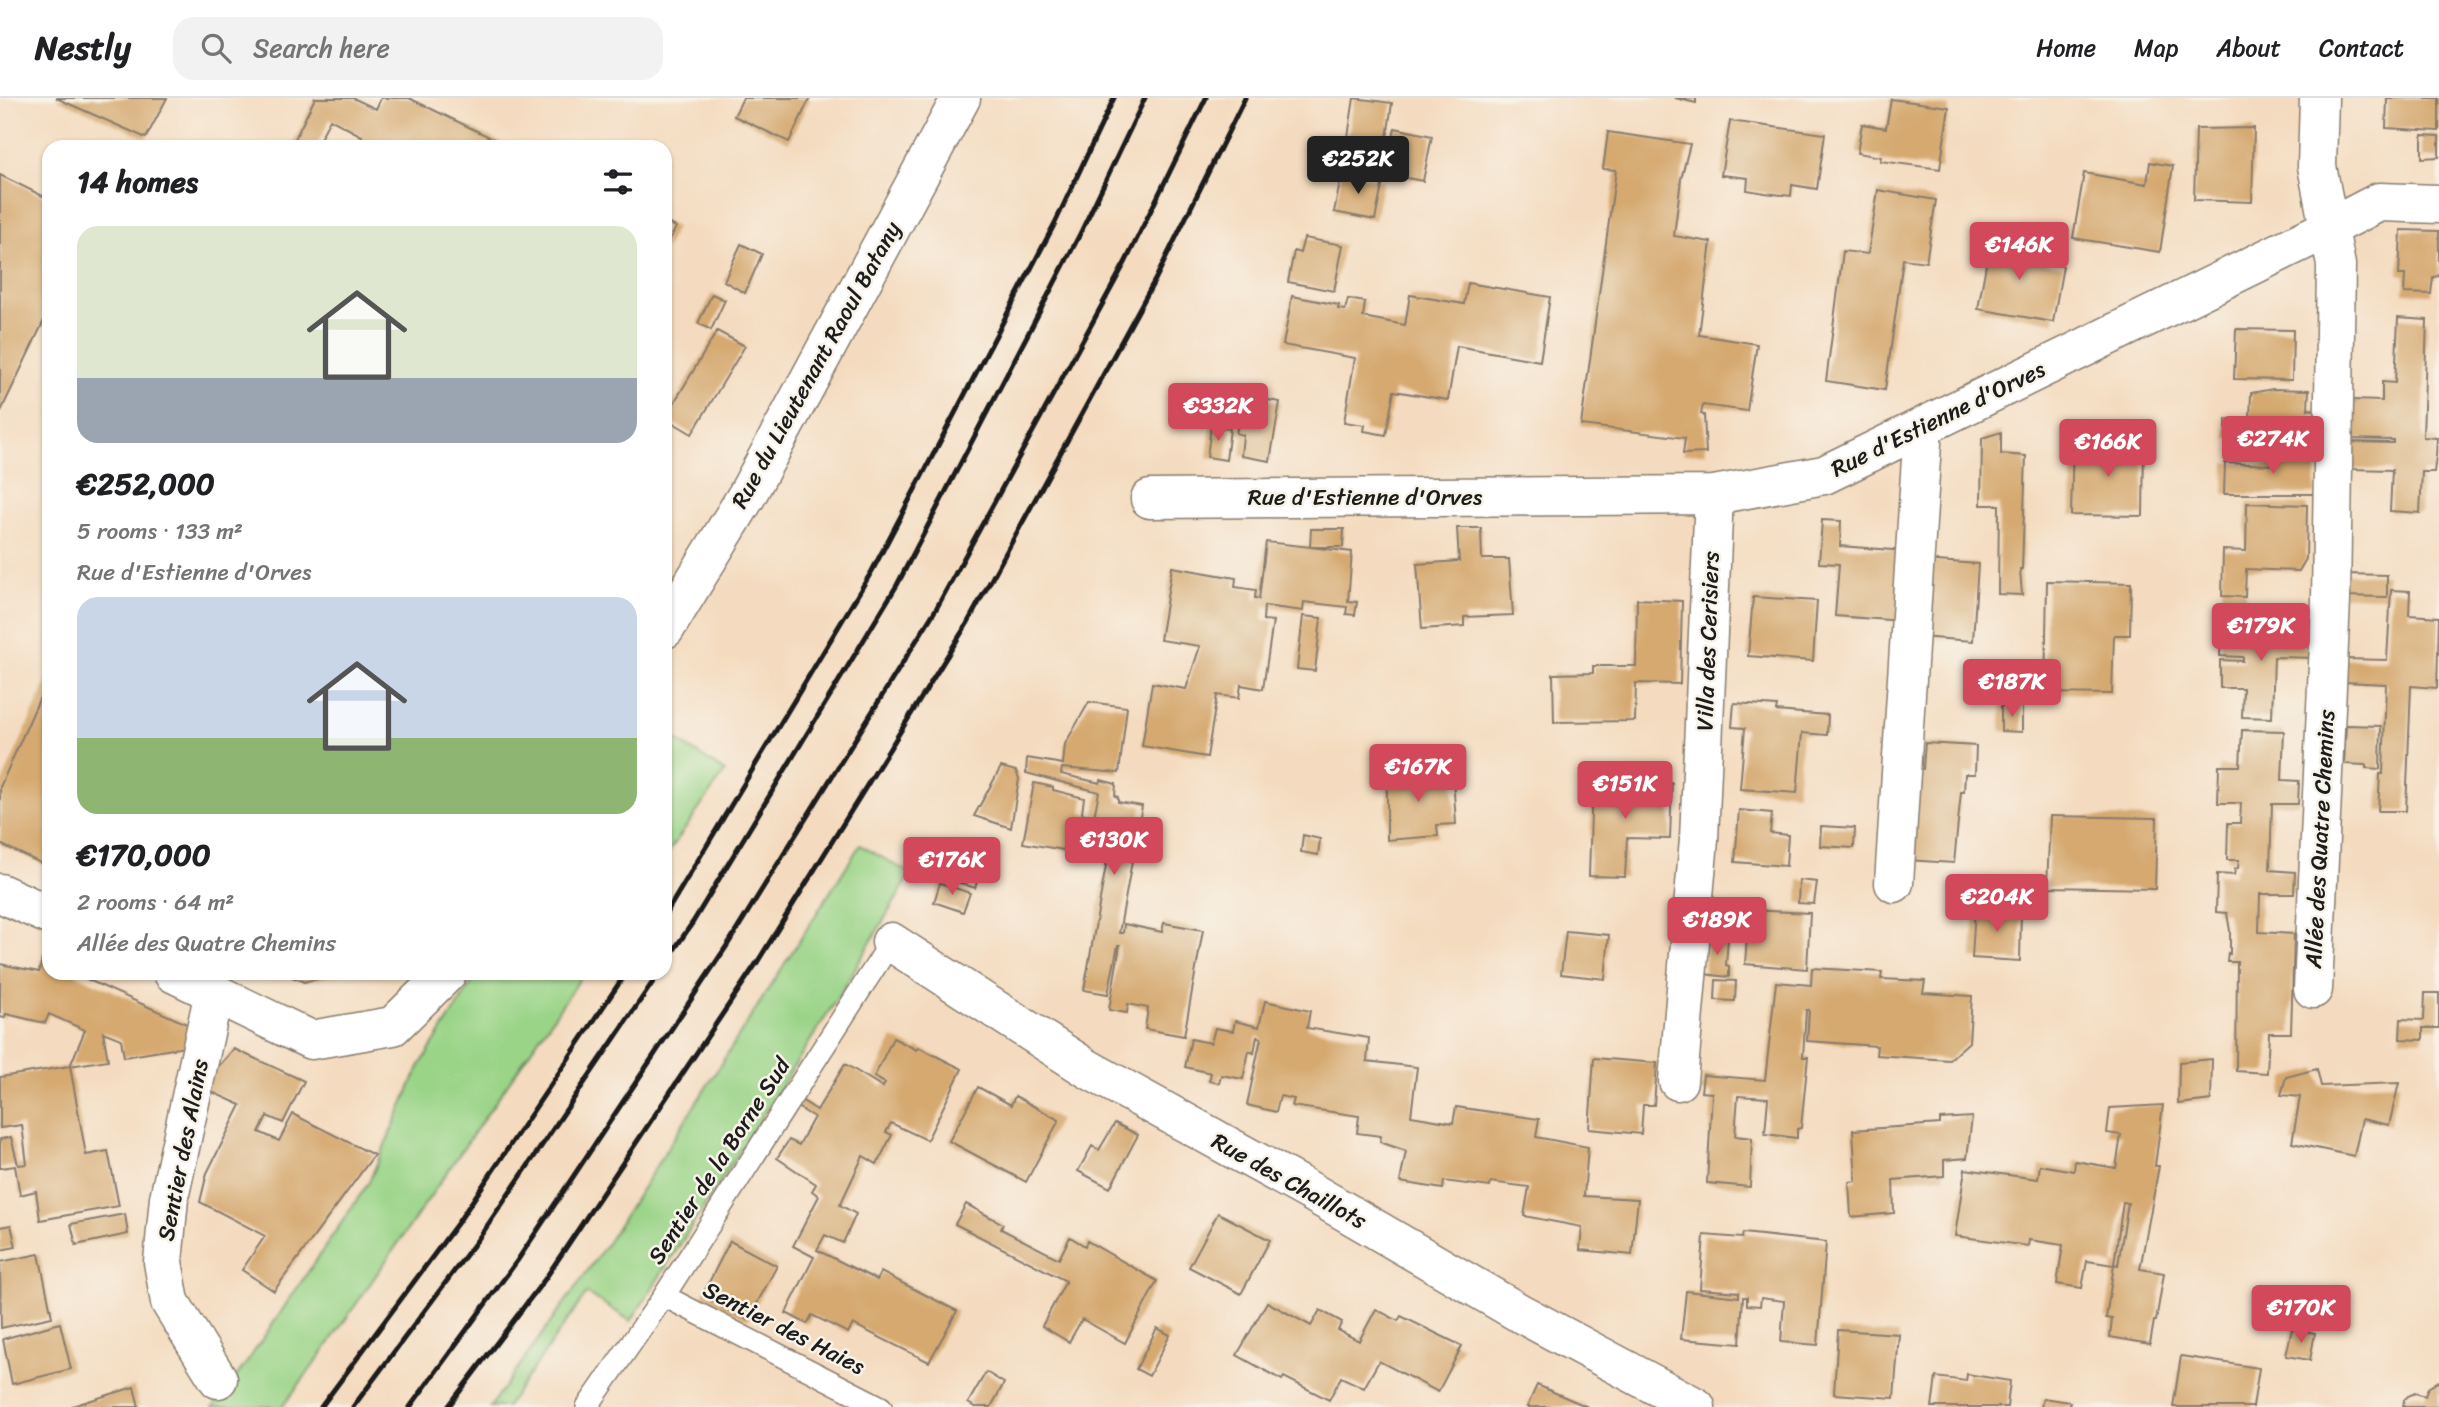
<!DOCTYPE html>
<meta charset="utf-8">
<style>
body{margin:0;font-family:Sriracha,sans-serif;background:#f2f2f2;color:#202124;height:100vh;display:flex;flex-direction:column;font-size:26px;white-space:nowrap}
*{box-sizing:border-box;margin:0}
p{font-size:23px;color:#757577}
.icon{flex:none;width:38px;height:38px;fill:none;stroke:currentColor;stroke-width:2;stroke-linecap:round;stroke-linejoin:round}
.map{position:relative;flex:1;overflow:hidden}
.details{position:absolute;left:42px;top:42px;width:630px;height:840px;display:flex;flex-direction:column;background:#fff;border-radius:21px;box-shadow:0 2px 5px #0004}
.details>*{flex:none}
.price{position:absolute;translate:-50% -60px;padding:0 16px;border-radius:7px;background:#d1495b;color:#fff;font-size:23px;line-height:46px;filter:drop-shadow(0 2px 4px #0008)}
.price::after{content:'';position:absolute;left:50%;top:42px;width:21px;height:16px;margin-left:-10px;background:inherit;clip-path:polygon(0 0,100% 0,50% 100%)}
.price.on{background:#222;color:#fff}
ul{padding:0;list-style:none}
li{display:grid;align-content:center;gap:14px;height:371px;padding:0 35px}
li span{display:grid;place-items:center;height:217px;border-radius:21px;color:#555}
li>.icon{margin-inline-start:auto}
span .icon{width:126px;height:126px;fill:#fffc;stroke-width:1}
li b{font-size:30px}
h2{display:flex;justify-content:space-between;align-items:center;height:84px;padding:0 35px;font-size:30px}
header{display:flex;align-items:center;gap:42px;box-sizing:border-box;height:98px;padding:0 35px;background:#fff;border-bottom:2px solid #e0e0e0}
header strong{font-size:33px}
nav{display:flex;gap:38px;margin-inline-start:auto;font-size:24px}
.search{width:490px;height:63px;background:#f2f2f2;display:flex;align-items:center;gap:18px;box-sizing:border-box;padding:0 24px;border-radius:21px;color:#757577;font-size:26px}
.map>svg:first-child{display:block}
.green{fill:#9ad487;stroke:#5b7852;stroke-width:2}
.building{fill:#d5a96f;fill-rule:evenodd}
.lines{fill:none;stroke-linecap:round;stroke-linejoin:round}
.service-casing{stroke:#887c6e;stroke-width:24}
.minor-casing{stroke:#887c6e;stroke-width:41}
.service{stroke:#fff;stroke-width:21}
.minor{stroke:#fff;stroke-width:38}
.rail{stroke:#1c1c1c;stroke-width:5}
.labels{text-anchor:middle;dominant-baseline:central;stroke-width:5;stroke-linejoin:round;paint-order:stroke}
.street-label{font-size:23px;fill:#1c1c1c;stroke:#f7f3e8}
</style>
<header>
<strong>Nestly</strong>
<div class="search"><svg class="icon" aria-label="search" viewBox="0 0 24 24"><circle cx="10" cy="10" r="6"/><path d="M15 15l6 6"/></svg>Search here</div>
<nav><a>Home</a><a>Map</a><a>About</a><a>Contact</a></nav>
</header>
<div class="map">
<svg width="2439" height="1309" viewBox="0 0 2439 1309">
<rect width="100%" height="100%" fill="#f7f3e8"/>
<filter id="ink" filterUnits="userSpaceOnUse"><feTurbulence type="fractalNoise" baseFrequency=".0143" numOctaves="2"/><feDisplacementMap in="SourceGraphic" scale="14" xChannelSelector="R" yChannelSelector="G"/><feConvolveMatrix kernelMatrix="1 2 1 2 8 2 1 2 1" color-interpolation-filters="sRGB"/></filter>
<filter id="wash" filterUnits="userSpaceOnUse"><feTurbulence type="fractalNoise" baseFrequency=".00686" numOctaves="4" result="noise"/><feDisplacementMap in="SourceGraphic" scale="28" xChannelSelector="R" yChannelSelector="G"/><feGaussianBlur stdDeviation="1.57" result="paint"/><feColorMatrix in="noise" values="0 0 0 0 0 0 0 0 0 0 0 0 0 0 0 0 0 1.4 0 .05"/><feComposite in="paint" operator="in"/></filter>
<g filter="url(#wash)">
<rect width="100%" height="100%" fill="#f4dbbf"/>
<path class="green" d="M 665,634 L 725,674 L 665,759 Z
M 860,747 L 911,776 L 837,901 L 631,1223 L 587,1195 L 506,1309 L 490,1309 L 606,1147 Z
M 478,875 L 584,875 L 319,1260 L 282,1309 L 213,1309 L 247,1264 L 369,1084 L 419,969 Z"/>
<g id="blocks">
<path class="building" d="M 56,0 L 167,0 L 146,40 Z
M 315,0 L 353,0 L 376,11 L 381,0 L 409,0 L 510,49 L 357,49 L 362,38 L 330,21 L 316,49 L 291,49 Z
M 743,0 L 810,0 L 789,44 L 734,18 Z
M 1354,0 L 1392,5 L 1385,54 L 1390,55 L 1395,30 L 1432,38 L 1423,83 L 1369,73 L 1376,44 L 1348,39 Z
M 1675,0 L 1696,0 L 1696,5 Z
M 2387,0 L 2439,0 L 2439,33 L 2386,30 Z
M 1891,1 L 1949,9 L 1940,71 L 1880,63 L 1881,59 L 1857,55 L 1862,26 L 1886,30 Z
M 1730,23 L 1825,36 L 1817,91 L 1792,87 L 1791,98 L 1765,95 L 1747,92 L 1748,80 L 1721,77 Z
M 2254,30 L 2252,104 L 2194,102 L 2196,31 Z
M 1608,34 L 1690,46 L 1681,81 L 1674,138 L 1711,144 L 1699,237 L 1757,246 L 1747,313 L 1703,307 L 1701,316 L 1704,317 L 1706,355 L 1683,356 L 1685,340 L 1581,327 L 1616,72 L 1603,71 Z
M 2422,37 L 2439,38 L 2439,59 L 2422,60 Z
M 2150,64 L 2173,68 L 2160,154 L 2073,140 L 2084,75 L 2147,86 Z
M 1342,75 L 1383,83 L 1375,122 L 1334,114 Z
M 0,77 L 49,101 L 49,212 L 0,315 Z
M 1878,92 L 1936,102 L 1926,164 L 1903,161 L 1885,292 L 1826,283 L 1843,153 L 1868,156 Z
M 665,124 L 676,129 L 665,152 Z
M 2401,132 L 2439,133 L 2439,178 L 2433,179 L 2431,196 L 2404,195 L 2405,177 L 2399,177 Z
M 1991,139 L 2030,145 L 2027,157 L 2030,158 L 2029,162 L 2063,168 L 2053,224 L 1978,211 Z
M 1304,140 L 1343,147 L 1334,193 L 1288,184 L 1294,153 L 1300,155 Z
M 741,146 L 762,156 L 745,195 L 724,183 Z
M 1468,185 L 1550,199 L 1540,263 L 1457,248 L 1448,302 L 1394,293 L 1386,337 L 1364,333 L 1365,327 L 1344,324 L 1355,260 L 1283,247 L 1292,198 L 1339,207 L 1338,211 L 1345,212 L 1348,201 L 1365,204 L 1363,219 L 1405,227 L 1410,197 L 1464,206 Z
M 712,196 L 725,202 L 711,232 L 698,225 Z
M 2398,220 L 2427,222 L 2423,339 L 2437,340 L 2436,358 L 2434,374 L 2422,374 L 2420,415 L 2390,413 L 2392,372 L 2350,371 L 2352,344 L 2393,345 L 2393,342 L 2348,341 L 2350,302 L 2382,303 L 2382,284 L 2395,285 Z
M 2236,231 L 2293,232 L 2292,282 L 2234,281 Z
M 717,233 L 745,248 L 692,336 L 665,320 Z
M 2273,291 L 2309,292 L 2308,311 L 2316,312 L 2316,319 L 2308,319 L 2308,340 L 2226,340 L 2226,321 L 2250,321 L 2251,295 Z
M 1251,299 L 1280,304 L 1270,363 L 1241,358 L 1243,337 L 1236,335 L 1239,323 L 1246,323 Z
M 1211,328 L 1230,331 L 1226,362 L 1207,359 Z
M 2001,334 L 2001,356 L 2026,358 L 2022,471 L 2020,471 L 2022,497 L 1998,496 L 1999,407 L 1981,407 L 1982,340 Z
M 2073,343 L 2144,345 L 2143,418 L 2071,417 Z
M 2290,352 L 2307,352 L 2307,359 L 2317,360 L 2315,396 L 2224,396 L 2225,365 L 2271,367 L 2272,358 L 2290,359 Z
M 2247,405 L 2307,407 L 2306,461 L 2299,473 L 2246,471 L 2245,499 L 2222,498 L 2223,452 L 2246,453 Z
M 1822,422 L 1841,423 L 1840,448 L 1906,453 L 1902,523 L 1835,518 L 1839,466 L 1819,465 Z
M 1457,430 L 1481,430 L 1482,461 L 1509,461 L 1513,517 L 1464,519 L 1464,528 L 1422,531 L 1417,466 L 1459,463 Z
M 1311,431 L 1344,431 L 1343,449 L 1310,449 L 1352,454 L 1348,503 L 1357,504 L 1355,517 L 1346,516 L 1347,509 L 1304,504 L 1303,513 L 1264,508 L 1263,522 L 1273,523 L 1263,591 L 1241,587 L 1239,600 L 1217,597 L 1207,659 L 1142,648 L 1152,585 L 1186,591 L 1200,548 L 1160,542 L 1172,469 L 1236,480 L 1235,489 L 1256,492 L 1255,500 L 1259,501 L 1266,444 L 1310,449 Z
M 1923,462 L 1978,466 L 1973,543 L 1919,539 Z
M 2345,476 L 2387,477 L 2387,499 L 2343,498 Z
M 2047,483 L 2131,485 L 2130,537 L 2114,537 L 2112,596 L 2045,595 Z
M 2391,492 L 2410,493 L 2409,517 L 2439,519 L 2437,590 L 2411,588 L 2406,713 L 2378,713 L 2380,676 L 2383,676 L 2386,586 L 2344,584 L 2344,561 L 2387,562 Z
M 1753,499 L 1817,503 L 1813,563 L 1748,558 Z
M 1637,501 L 1682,503 L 1680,586 L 1636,585 L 1635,623 L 1554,624 L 1553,576 L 1593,575 L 1593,568 L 1636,568 Z
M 1303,518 L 1321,520 L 1315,573 L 1297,571 Z
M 2258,524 L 2303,525 L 2302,547 L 2318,547 L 2317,560 L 2274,559 L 2272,620 L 2242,619 L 2243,590 L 2220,590 L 2220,562 L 2243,563 L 2243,559 L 2220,558 L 2221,540 L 2257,541 Z
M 49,579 L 48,725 L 49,769 L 0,746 L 0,689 Z
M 1089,604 L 1127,609 L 1119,675 L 1062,670 L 1061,676 L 1100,685 L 1101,682 L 1116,686 L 1115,698 L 1118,699 L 1118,704 L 1142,708 L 1119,835 L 1123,835 L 1124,826 L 1162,834 L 1164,825 L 1203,832 L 1184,938 L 1145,931 L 1148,910 L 1128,906 L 1127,915 L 1109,912 L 1120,847 L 1118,847 L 1108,896 L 1084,892 L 1113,728 L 1093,725 L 1087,756 L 1023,745 L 1034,685 L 1053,689 L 1053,692 L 1084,700 L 1082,715 L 1094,719 L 1099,694 L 1026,675 L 1027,660 L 1063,666 L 1065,646 Z
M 1734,605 L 1777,608 L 1776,613 L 1828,617 L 1827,637 L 1802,635 L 1797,695 L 1740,691 L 1745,630 L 1732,629 Z
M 2001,608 L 2022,608 L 2022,634 L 2001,633 Z
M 2346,627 L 2381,628 L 2380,671 L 2366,670 L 2366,667 L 2344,666 Z
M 2242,632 L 2284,633 L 2282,682 L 2299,683 L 2298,706 L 2272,706 L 2270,772 L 2295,774 L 2294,796 L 2260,796 L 2259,834 L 2294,836 L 2291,935 L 2269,935 L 2267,975 L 2236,973 L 2237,864 L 2227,864 L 2228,855 L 2230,856 L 2230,833 L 2227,815 L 2216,814 L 2217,776 L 2234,777 L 2235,771 L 2238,770 L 2239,762 L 2227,762 L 2228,725 L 2240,725 L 2241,705 L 2218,705 L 2219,668 L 2240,668 Z
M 1925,645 L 1976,648 L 1975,676 L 1965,676 L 1964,694 L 1961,694 L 1954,765 L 1906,762 L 1911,670 L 1923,671 Z
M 1001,669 L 1016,673 L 1019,681 L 1011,730 L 974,718 Z
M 1433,670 L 1433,680 L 1453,679 L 1456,726 L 1437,727 L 1438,738 L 1387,742 L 1387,673 Z
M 1592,683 L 1672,685 L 1670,741 L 1627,740 L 1625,779 L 1589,778 Z
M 1739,712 L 1772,715 L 1770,735 L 1788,737 L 1786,768 L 1735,764 Z
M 2050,718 L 2157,720 L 2155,791 L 2047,789 Z
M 1821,728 L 1855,730 L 1854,750 L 1820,748 Z
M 1303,737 L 1320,741 L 1318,757 L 1301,754 Z
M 951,762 L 981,772 L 975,790 L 945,780 Z
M 1799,782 L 1817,784 L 1814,806 L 1798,805 Z
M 940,785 L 970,795 L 963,814 L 934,804 Z
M 1975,809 L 2021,810 L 2020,863 L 1972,860 Z
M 1749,812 L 1810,815 L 1807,871 L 1745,866 Z
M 1566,833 L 1609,837 L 1605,881 L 1561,876 Z
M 1707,839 L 1728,841 L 1726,867 L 1729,868 L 1729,879 L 1704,876 Z
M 42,861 L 49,864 L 49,875 L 73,875 L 189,927 L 185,949 L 124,959 L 121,941 L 103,934 L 108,962 L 70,968 L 85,932 L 49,916 L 45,925 L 6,916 L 4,920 L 0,919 L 0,866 L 39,874 Z
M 1812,870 L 1882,874 L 1881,881 L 1925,883 L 1923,895 L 1972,898 L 1969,944 L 1949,962 L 1876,957 L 1877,948 L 1807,943 L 1809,912 L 1806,912 L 1803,959 L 1808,959 L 1801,1030 L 1797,1031 L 1797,1040 L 1765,1036 L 1768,1000 L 1738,998 L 1735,1038 L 1752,1040 L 1750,1089 L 1707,1085 L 1712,995 L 1701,994 L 1703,977 L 1765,982 L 1776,884 L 1811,887 Z
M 283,875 L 339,875 L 340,876 L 304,884 Z
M 1716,882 L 1736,883 L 1735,903 L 1715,902 Z
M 2425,895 L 2439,895 L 2439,930 L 2423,930 L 2423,942 L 2400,941 L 2401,921 L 2424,922 Z
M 1265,903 L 1310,913 L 1307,930 L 1369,940 L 1367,963 L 1417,969 L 1411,1018 L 1453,1025 L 1456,1009 L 1539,1021 L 1536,1039 L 1588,1049 L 1584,1098 L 1638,1101 L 1632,1157 L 1580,1152 L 1582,1129 L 1524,1118 L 1529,1089 L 1491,1084 L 1490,1089 L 1444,1083 L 1443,1091 L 1400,1084 L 1406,1053 L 1380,1044 L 1381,1038 L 1357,1035 L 1359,1018 L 1292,1008 L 1294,1001 L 1280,998 L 1276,1014 L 1247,1007 L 1261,940 L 1257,938 L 1254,955 L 1249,953 L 1243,981 L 1221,977 L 1219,985 L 1209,983 L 1211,975 L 1185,969 L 1191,941 L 1211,945 L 1215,930 L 1233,933 L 1235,923 L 1259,929 Z
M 893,940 L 917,952 L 918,949 L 962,971 L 927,1042 L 891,1025 L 886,1034 L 892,1037 L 877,1066 L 863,1058 L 840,1107 L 856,1116 L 843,1145 L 825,1137 L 817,1152 L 877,1182 L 881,1174 L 957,1213 L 929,1264 L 853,1226 L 848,1235 L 812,1217 L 807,1226 L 786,1215 L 814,1159 L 793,1148 L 819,1098 L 812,1093 L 816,1086 L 777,1060 L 789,1042 L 799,1047 L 814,1019 L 797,1009 L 801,1002 L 817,1012 L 845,966 L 883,989 L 885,985 L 874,979 Z
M 234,951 L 304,983 L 283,1025 L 267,1018 L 259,1034 L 279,1043 L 293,1016 L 374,1057 L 274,1193 L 242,1172 L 265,1138 L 200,1104 L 207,1075 L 241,1007 L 205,991 L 208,980 Z
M 1594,960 L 1657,965 L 1654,1007 L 1643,1007 L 1641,1036 L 1589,1031 Z
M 2212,961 L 2211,1002 L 2178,1006 L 2179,964 Z
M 70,968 L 86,1057 L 108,1053 L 119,1108 L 40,1122 L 36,1093 L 20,1097 L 15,1068 L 0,1070 L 0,1041 L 11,1039 L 18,1067 L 27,1066 L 22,1027 L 0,1030 L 0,979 Z
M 2317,971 L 2321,988 L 2399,985 L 2389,1027 L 2362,1021 L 2354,1058 L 2292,1045 L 2300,999 L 2281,997 L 2286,979 Z
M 978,989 L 1011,1007 L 1015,998 L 1059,1022 L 1026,1084 L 949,1043 Z
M 2163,1007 L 2155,1068 L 2159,1068 L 2140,1171 L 2164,1175 L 2156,1223 L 2154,1223 L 2150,1246 L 2110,1239 L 2112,1221 L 2106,1220 L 2114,1167 L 2087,1163 L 2082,1190 L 2057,1186 L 2063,1147 L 2029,1142 L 2028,1148 L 1955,1138 L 1965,1071 L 2038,1081 L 2040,1067 L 2074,1073 L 2075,1063 L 2116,1070 L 2121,1037 L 2107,1035 L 2110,1010 ZM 2123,1104 L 2128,1105 L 2118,1167 L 2114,1166 Z
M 1972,1019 L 1967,1060 L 1944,1062 L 1944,1078 L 1893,1082 L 1894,1115 L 1851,1119 L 1849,1084 L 1856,1083 L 1853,1032 L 1940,1026 L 1940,1021 Z
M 1115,1025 L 1138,1037 L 1110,1090 L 1078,1073 L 1092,1048 L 1099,1052 Z
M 966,1106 L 1003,1126 L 1001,1131 L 1059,1161 L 1070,1139 L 1085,1148 L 1087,1143 L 1157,1183 L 1125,1245 L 1082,1221 L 1069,1244 L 1042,1228 L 1066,1183 L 955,1126 Z
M 1218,1115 L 1270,1142 L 1241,1196 L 1189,1169 Z
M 125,1116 L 128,1136 L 76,1147 L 71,1126 Z
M 11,1127 L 16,1149 L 0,1152 L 0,1129 Z
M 1743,1135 L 1826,1144 L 1818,1247 L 1781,1244 L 1784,1203 L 1761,1200 L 1760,1208 L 1747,1207 L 1747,1199 L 1743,1199 L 1740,1246 L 1681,1241 L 1686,1193 L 1739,1199 L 1739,1194 L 1700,1191 L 1704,1137 L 1742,1140 Z
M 730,1143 L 777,1168 L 748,1222 L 702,1198 Z
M 39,1156 L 52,1219 L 1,1230 L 0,1164 Z
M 1267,1204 L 1311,1228 L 1320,1212 L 1342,1224 L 1338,1232 L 1359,1243 L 1376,1211 L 1398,1223 L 1401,1218 L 1462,1248 L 1438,1294 L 1379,1263 L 1364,1290 L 1341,1279 L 1329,1302 L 1284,1279 L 1282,1282 L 1237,1257 Z
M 60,1225 L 71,1271 L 12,1286 L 3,1241 Z
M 1157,1230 L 1170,1237 L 1149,1278 L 1136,1271 Z
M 2292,1231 L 2315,1235 L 2310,1262 L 2286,1258 Z
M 1838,1232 L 1899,1236 L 1894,1300 L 1834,1296 Z
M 2181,1258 L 2259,1270 L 2253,1309 L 2173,1309 Z
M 986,1274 L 1004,1285 L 991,1309 L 975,1309 L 968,1305 Z
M 1967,1276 L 2010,1283 L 2007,1309 L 1932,1309 L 1936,1279 L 1966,1283 Z
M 2439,1283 L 2439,1309 L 2403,1309 L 2404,1302 L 2408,1298 L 2415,1295 L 2425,1298 L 2428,1290 Z
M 1537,1287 L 1588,1309 L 1527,1309 Z
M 134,1289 L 139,1309 L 72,1309 L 72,1308 Z
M 2043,1300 L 2070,1304 L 2069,1309 L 2041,1309 Z"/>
</g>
</g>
<g filter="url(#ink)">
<use href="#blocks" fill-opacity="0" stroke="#887c6e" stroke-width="2"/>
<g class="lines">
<g class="service-casing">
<path id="service" d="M 664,1198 L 881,1309
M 587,1309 L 664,1198 L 891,844"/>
</g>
<g class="minor-casing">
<path id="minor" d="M 1150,401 L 1714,397 L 1824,377 L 2329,130 L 2379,104 L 2439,106
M 665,531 L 747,397 L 961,0
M 1894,785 L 1923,329
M 0,795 L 49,817
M 891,844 L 1088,971 L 1308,1092 L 1518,1214 L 1696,1309
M 173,875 L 311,942 L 393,928 L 447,875
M 2313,891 L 2331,502 L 2336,167 L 2317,68 L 2319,0
M 214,894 L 169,1100 L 163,1164 L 170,1204 L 218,1281
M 1678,983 L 1699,741 L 1714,397"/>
</g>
<use href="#service" class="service"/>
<use href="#minor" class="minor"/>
<path class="rail" d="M 665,817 L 872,473 L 1055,125 L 1114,0
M 665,865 L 693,824 L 897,487 L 1079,138 L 1145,0
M 321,1309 L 459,1123 L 626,875
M 353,1309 L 481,1137 L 659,875
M 410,1309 L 517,1163 L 728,846 L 936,511 L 1126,163 L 1206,0
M 448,1309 L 545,1181 L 758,863 L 967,526 L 1156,180 L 1245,0"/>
</g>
</g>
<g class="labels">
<g class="street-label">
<text transform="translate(816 267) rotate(-61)">Rue du Lieutenant Raoul Batany</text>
<text transform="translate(1938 321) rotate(-26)">Rue d'Estienne d'Orves</text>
<text x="1365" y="399">Rue d'Estienne d'Orves</text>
<text transform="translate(1708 543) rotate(-88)">Villa des Cerisiers</text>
<text transform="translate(2320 741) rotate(-87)">Allée des Quatre Chemins</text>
<text transform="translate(183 1052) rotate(-79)">Sentier des Alains</text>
<text transform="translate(719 1063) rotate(-57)">Sentier de la Borne Sud</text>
<text transform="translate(1289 1083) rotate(29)">Rue des Chaillots</text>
<text transform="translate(784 1230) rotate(27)">Sentier des Haies</text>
</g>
</g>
</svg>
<b class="price on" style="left:1358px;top:98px">€252K</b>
<b class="price" style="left:2019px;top:184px">€146K</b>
<b class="price" style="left:1218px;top:345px">€332K</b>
<b class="price" style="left:2273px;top:378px">€274K</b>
<b class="price" style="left:2108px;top:381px">€166K</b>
<b class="price" style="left:2261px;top:565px">€179K</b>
<b class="price" style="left:2012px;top:621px">€187K</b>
<b class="price" style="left:1418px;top:706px">€167K</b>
<b class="price" style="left:1625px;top:723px">€151K</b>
<b class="price" style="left:1114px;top:779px">€130K</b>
<b class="price" style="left:952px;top:799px">€176K</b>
<b class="price" style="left:1997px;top:836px">€204K</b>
<b class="price" style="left:1717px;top:859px">€189K</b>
<b class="price" style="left:2301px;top:1247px">€170K</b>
<section class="details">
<h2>14 homes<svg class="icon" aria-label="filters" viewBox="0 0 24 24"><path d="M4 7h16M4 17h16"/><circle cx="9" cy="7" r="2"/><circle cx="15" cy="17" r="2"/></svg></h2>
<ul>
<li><span style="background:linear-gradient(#dfe7d0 70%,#9aa5b1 0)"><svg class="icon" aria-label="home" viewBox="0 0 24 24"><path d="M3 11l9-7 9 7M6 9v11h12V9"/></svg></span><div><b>€252,000</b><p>5 rooms · 133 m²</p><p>Rue d'Estienne d'Orves</p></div></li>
<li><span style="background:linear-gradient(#c9d6e8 65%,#8fb573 0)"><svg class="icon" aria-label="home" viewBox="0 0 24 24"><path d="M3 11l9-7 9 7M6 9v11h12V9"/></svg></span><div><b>€170,000</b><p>2 rooms · 64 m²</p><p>Allée des Quatre Chemins</p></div></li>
</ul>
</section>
</div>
